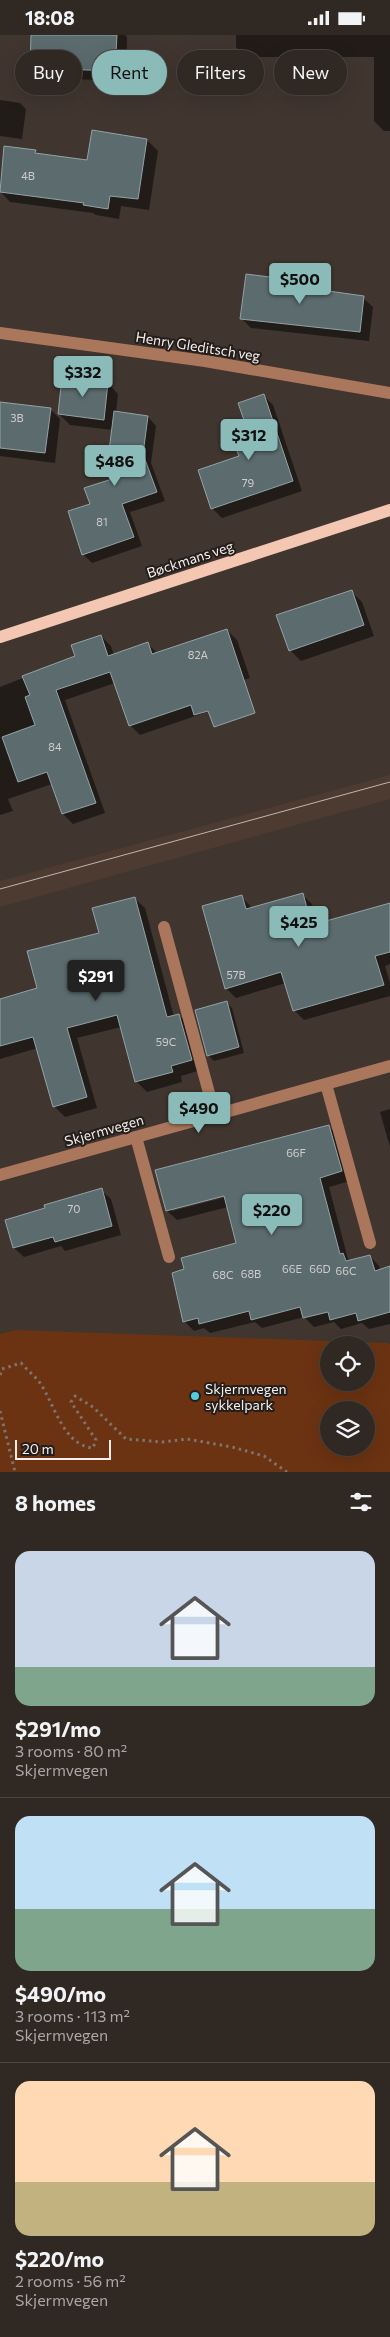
<!DOCTYPE html>
<meta charset="utf-8">
<style>
body{margin:0;font-family:Commissioner,sans-serif;background:#3c3430;color:#f1f3f6;height:100vh;display:flex;flex-direction:column;font-size:19px;white-space:nowrap}
*{box-sizing:border-box;margin:0}
p{font-size:16px;color:#a8a6a6}
.icon{flex:none;width:28px;height:28px;fill:none;stroke:currentColor;stroke-width:2;stroke-linecap:round;stroke-linejoin:round}
.map{position:relative;height:1437px;overflow:hidden}
.details{display:flex;flex-direction:column;background:#302823;flex:1}
.details>*{flex:none}
.hud{position:absolute;left:15px;top:15px;width:360px;height:45px;display:flex;gap:10px}
.tools{position:absolute;left:320px;top:1301px;display:grid;gap:10px}
.tools a{display:grid;place-items:center;width:55px;height:55px;border-radius:50%;background:#302823;box-shadow:0 5px 20px #0002,0 0 0 1px #4b4441;font-size:25px}
.scale{position:absolute;left:15px;bottom:12px;width:96px;box-sizing:border-box;padding-left:5px;border:2px solid #f6eeea;border-top:0;font-size:14px;line-height:18px;white-space:nowrap;color:#f6eeea;-webkit-text-stroke:4px #231e1b;paint-order:stroke}
.price{position:absolute;translate:-50% -42px;padding:0 11px;border-radius:5px;background:#8bbbb9;color:#111;font-size:16px;line-height:32px;filter:drop-shadow(0 1px 2px #0008)}
.price::after{content:'';position:absolute;left:50%;top:30px;width:15px;height:11px;margin-left:-8px;background:inherit;clip-path:polygon(0 0,100% 0,50% 100%)}
.price.on{background:#222;color:#fff}
ul{padding:0;list-style:none}
li{display:grid;align-content:center;gap:10px;height:265px;padding:0 15px}
li+li{border-top:1px solid #4b4441}
li span{display:grid;place-items:center;height:155px;border-radius:15px;color:#555}
li>.icon{margin-inline-start:auto}
span .icon{width:90px;height:90px;fill:#fffc;stroke-width:1}
li b{font-size:21px}
h2{display:flex;justify-content:space-between;align-items:center;height:60px;padding:0 15px;font-size:21px}
.tag{padding:0 18px;border-radius:22px;background:#302823;box-shadow:0 5px 20px #0002,0 0 0 1px #4b4441;font-size:18px;line-height:45px}
.tag.on{background:#8bbbb9;color:#111}
.status{display:flex;justify-content:space-between;align-items:center;height:35px;padding:0 25px;background:#302823;direction:ltr}
.status svg{height:14px;fill:currentColor}
.map>svg:first-child{display:block}
.built{fill:#4d3b32}
.green{fill:#6b3312;fill-rule:evenodd}
.shadow{fill:#0007;fill-rule:evenodd}
.building{fill:#5b6b6e;stroke:#92a3a6}
.lines{fill:none;stroke-linecap:round;stroke-linejoin:round}
.path{stroke:#7e746f;stroke-width:3;stroke-dasharray:2.5 4;stroke-linecap:butt}
.minor{stroke:#ab775c;stroke-width:12}
.major{stroke:#f3c7b1;stroke-width:12}
.tram{stroke:#beb5b1;stroke-width:1}
.poi-dot{fill:#54cade;stroke:#231e1b;stroke-width:2}
.labels{text-anchor:middle;dominant-baseline:central;stroke-width:4;stroke-linejoin:round;paint-order:stroke}
.number-label{font-size:11px;fill:#cfcdcb}
.street-label{font-size:14px;fill:#f6eeea;stroke:#231e1b}
.poi-label{font-size:14px;fill:#f6eeea;stroke:#231e1b;text-anchor:start}
</style>
<div class="status"><b>18:08</b><svg viewBox="0 0 49 12"><path d="M0 12V9h3v3zM5 12V6h3v6zM10 12V3h3v9zM15 12V0h3v12zM26 1h20v11H26zM47 4h2v5h-2z"/></svg></div>
<div class="map">
<svg width="390" height="1437" viewBox="0 0 390 1437">
<rect width="100%" height="100%" fill="#40352f"/>
<path class="built" d="M 390,740 L 390,764 L 0,872 L 0,846 Z"/>
<path class="green" d="M 16,1295 L 387,1308 L 390,1309 L 390,1437 L 0,1437 L 0,1299 ZM 329,1310 L 366,1310 L 366,1348 L 329,1348 ZM 329,1375 L 366,1375 L 366,1412 L 329,1412 Z"/>
<path class="shadow" d="M 33,0 L 125,0 L 127,2 L 126,46 L 42,43 L 32,32 Z
M 236,0 L 390,0 L 390,96 L 384,96 L 374,86 L 374,22 L 246,22 L 236,12 Z
M 0,65 L 20,68 L 26,74 L 22,104 L 0,101 Z
M 147,105 L 158,116 L 149,175 L 121,171 L 119,184 L 96,180 L 93,178 L 10,167 L 0,156 L 5,113 L 35,116 L 39,120 L 88,126 Z
M 300,248 L 307,255 L 363,263 L 373,272 L 369,306 L 251,293 L 241,283 Z
M 108,348 L 118,359 L 116,378 L 148,382 L 156,391 L 151,428 L 165,466 L 130,477 L 142,511 L 92,528 L 83,519 L 91,470 L 114,444 L 113,395 L 70,390 L 59,379 Z
M 263,360 L 273,370 L 302,456 L 222,483 L 212,473 L 240,422 L 254,412 Z
M 0,368 L 50,374 L 60,384 L 55,428 L 0,421 Z
M 351,556 L 362,567 L 374,601 L 301,626 L 290,615 Z
M 227,595 L 237,605 L 250,643 L 204,658 L 210,676 L 140,700 L 130,690 L 115,648 L 65,665 L 105,778 L 73,789 L 63,779 L 52,749 L 8,764 L 13,776 L 0,780 L 0,652 L 77,622 L 101,601 L 111,611 L 114,620 L 148,609 L 158,619 Z
M 302,859 L 312,869 L 317,885 L 324,883 L 327,887 L 390,870 L 390,929 L 385,931 L 390,948 L 390,961 L 304,985 L 294,975 L 286,948 L 236,963 L 226,953 L 241,861 L 252,873 Z
M 134,863 L 145,873 L 174,982 L 179,980 L 189,991 L 201,1035 L 181,1041 L 182,1047 L 147,1057 L 136,1046 L 121,992 L 77,1003 L 97,1073 L 65,1082 L 54,1071 L 38,1013 L 0,1024 L 0,965 L 38,954 L 101,899 Z
M 226,967 L 232,973 L 244,1018 L 214,1026 L 208,1020 Z
M 390,1074 L 390,1112 L 380,1077 Z
M 328,1091 L 338,1100 L 350,1146 L 329,1152 L 348,1224 L 350,1226 L 370,1221 L 379,1231 L 380,1235 L 390,1232 L 390,1289 L 369,1294 L 362,1288 L 341,1294 L 334,1287 L 314,1292 L 304,1282 L 262,1293 L 255,1287 L 210,1298 L 204,1293 L 194,1296 L 184,1286 L 186,1235 L 237,1209 L 228,1172 L 177,1185 L 167,1176 ZM 230,1159 L 230,1161 L 172,1176 L 172,1174 Z
M 101,1155 L 111,1164 L 121,1200 L 65,1216 L 61,1211 L 24,1222 L 14,1213 Z"/>
<path class="building" d="M 31,0 L 117,0 L 115,36 L 30,33 Z
M 92,95 L 147,104 L 138,164 L 110,161 L 108,174 L 83,170 L 84,168 L 0,157 L 4,111 L 36,115 L 35,118 L 87,125 Z
M 246,239 L 301,246 L 300,252 L 364,261 L 360,297 L 240,284 Z
M 62,342 L 108,347 L 104,385 L 58,379 Z
M 264,359 L 293,446 L 211,474 L 198,435 L 239,421 L 237,416 L 253,411 L 238,368 Z
M 0,367 L 51,373 L 45,418 L 0,413 Z
M 114,376 L 148,381 L 143,419 L 157,457 L 122,469 L 134,502 L 82,520 L 68,476 L 90,469 L 84,453 L 112,444 L 107,432 Z
M 352,555 L 364,590 L 289,616 L 276,580 Z
M 227,594 L 255,678 L 214,692 L 208,676 L 194,680 L 191,670 L 129,691 L 110,637 L 56,655 L 96,768 L 62,779 L 47,737 L 18,747 L 2,702 L 35,690 L 25,662 L 30,660 L 22,641 L 75,621 L 71,610 L 101,600 L 108,621 L 148,607 L 152,619 Z
M 303,858 L 310,885 L 324,882 L 326,886 L 390,868 L 390,917 L 375,921 L 384,950 L 293,976 L 281,937 L 225,954 L 202,871 L 242,860 L 246,874 Z
M 135,862 L 167,982 L 179,979 L 192,1025 L 171,1031 L 173,1037 L 135,1047 L 117,980 L 67,993 L 87,1062 L 53,1072 L 33,1002 L 0,1011 L 0,964 L 37,953 L 27,916 L 99,898 L 92,873 Z
M 227,966 L 239,1012 L 207,1021 L 195,975 Z
M 329,1090 L 342,1136 L 320,1143 L 340,1219 L 343,1218 L 346,1226 L 370,1220 L 375,1236 L 390,1231 L 390,1277 L 358,1286 L 356,1278 L 330,1285 L 328,1277 L 303,1283 L 300,1272 L 251,1285 L 249,1276 L 199,1289 L 198,1283 L 183,1287 L 172,1238 L 184,1234 L 181,1223 L 236,1208 L 224,1161 L 166,1176 L 155,1135 Z
M 102,1153 L 112,1191 L 55,1207 L 53,1202 L 13,1213 L 5,1185 L 45,1173 L 44,1170 Z"/>
<g class="lines">
<path class="path" d="M 0,1340 L 2,1334 L 21,1328 C 27,1335 35,1341 40,1348 C 55,1370 63,1410 93,1413 L 96,1405 L 71,1367 L 75,1361 L 93,1372 L 126,1404 L 162,1407 L 187,1404 L 232,1412 L 264,1421 L 287,1437
M 0,1376 L 15,1437"/>
<path class="minor" d="M 0,298 L 205,326 L 390,358
M 164,892 L 215,1080
M 326,1049 L 370,1208
M 136,1102 L 169,1222
M 0,1140 L 390,1031"/>
<path class="major" d="M 0,602 L 390,475"/>
<path class="tram" d="M 0,854 L 390,747"/>
</g>
<circle class="poi-dot" cx="195" cy="1361" r="5"/>
<g class="labels">
<g class="number-label">
<text x="28" y="140">4B</text>
<text x="17" y="382">3B</text>
<text x="248" y="447">79</text>
<text x="102" y="486">81</text>
<text x="198" y="619">82A</text>
<text x="55" y="711">84</text>
<text x="236" y="939">57B</text>
<text x="166" y="1006">59C</text>
<text x="296" y="1117">66F</text>
<text x="74" y="1173">70</text>
<text x="292" y="1233">66E</text>
<text x="320" y="1233">66D</text>
<text x="346" y="1235">66C</text>
<text x="251" y="1238">68B</text>
<text x="223" y="1239">68C</text>
</g>
<g class="street-label">
<text transform="translate(198 311) rotate(9)">Henry Gleditsch veg</text>
<text transform="translate(190 524) rotate(-18)">Bøckmans veg</text>
<text transform="translate(104 1095) rotate(-16)">Skjermvegen</text>
</g>
<g class="poi-label">
<text x="205" y="1353">Skjermvegen<tspan x="205" dy="16">sykkelpark</tspan></text>
</g>
</g>
</svg>
<div class="tools">
<a><svg class="icon" aria-label="locate" viewBox="0 0 24 24"><circle cx="12" cy="12" r="6"/><path d="M12 2v4M12 18v4M2 12h4M18 12h4"/></svg></a>
<a><svg class="icon" aria-label="layers" viewBox="0 0 24 24"><path d="M12 4l9 5-9 5-9-5zM3 14l9 5 9-5"/></svg></a>
</div>
<div class="scale">20 m</div>
<b class="price" style="left:300px;top:270px">$500</b>
<b class="price" style="left:83px;top:363px">$332</b>
<b class="price" style="left:249px;top:426px">$312</b>
<b class="price" style="left:115px;top:452px">$486</b>
<b class="price" style="left:299px;top:913px">$425</b>
<b class="price on" style="left:96px;top:967px">$291</b>
<b class="price" style="left:199px;top:1099px">$490</b>
<b class="price" style="left:272px;top:1201px">$220</b>
<div class="hud">
<a class="tag">Buy</a>
<a class="tag on">Rent</a>
<a class="tag">Filters</a>
<a class="tag">New</a>
</div>
</div>
<section class="details">
<h2>8 homes<svg class="icon" aria-label="filters" viewBox="0 0 24 24"><path d="M4 7h16M4 17h16"/><circle cx="9" cy="7" r="2"/><circle cx="15" cy="17" r="2"/></svg></h2>
<ul>
<li><span style="background:linear-gradient(#c9d6e8 75%,#7fa58c 0)"><svg class="icon" aria-label="home" viewBox="0 0 24 24"><path d="M3 11l9-7 9 7M6 9v11h12V9"/></svg></span><div><b>$291/mo</b><p>3 rooms · 80 m²</p><p>Skjermvegen</p></div></li>
<li><span style="background:linear-gradient(#bfe0f5 60%,#7fa58c 0)"><svg class="icon" aria-label="home" viewBox="0 0 24 24"><path d="M3 11l9-7 9 7M6 9v11h12V9"/></svg></span><div><b>$490/mo</b><p>3 rooms · 113 m²</p><p>Skjermvegen</p></div></li>
<li><span style="background:linear-gradient(#ffd9b3 65%,#c2b280 0)"><svg class="icon" aria-label="home" viewBox="0 0 24 24"><path d="M3 11l9-7 9 7M6 9v11h12V9"/></svg></span><div><b>$220/mo</b><p>2 rooms · 56 m²</p><p>Skjermvegen</p></div></li>
</ul>
</section>
